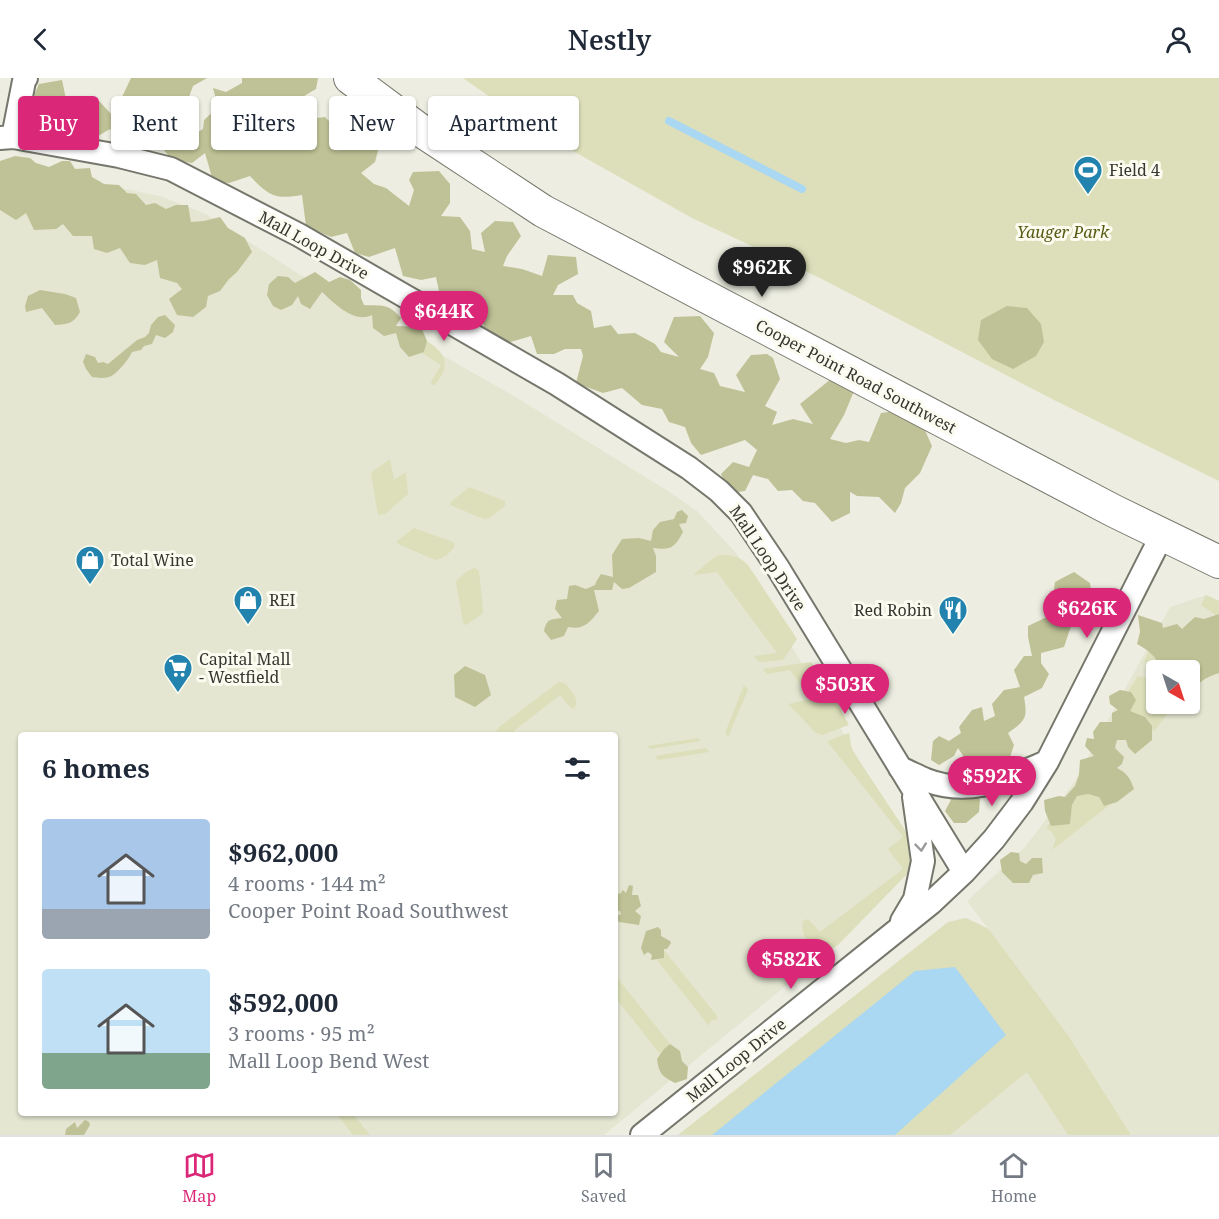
<!DOCTYPE html>
<meta charset="utf-8">
<style>
body{margin:0;font-family:"Noto Serif",serif;background:#f6f6f7;color:#1f2937;height:100vh;display:flex;flex-direction:column;font-size:22px;white-space:nowrap}
*{box-sizing:border-box;margin:0}
p{font-size:20px;color:#747a83}
.icon{flex:none;width:33px;height:33px;fill:none;stroke:currentColor;stroke-width:2;stroke-linecap:round;stroke-linejoin:round}
.map{position:relative;flex:1;overflow:hidden}
.sheet{position:absolute;left:18px;top:654px;width:600px;height:384px;display:flex;flex-direction:column;background:#fff;border-radius:6px;box-shadow:0 2px 4px #0004}
.sheet>*{flex:none}
.guide{position:absolute;left:18px;top:18px;width:600px;height:54px;display:flex;gap:12px}
.needle{width:39px;rotate:141deg}
.controls{position:absolute;left:1146px;top:582px;display:grid;gap:12px}
.controls a{display:grid;place-items:center;width:54px;height:54px;border-radius:6px;background:#fff;box-shadow:0 2px 4px #0004;font-size:30px}
.price{position:absolute;translate:-50% -51px;padding:0 14px;border-radius:21px;background:#db2777;color:#fff;font-size:20px;line-height:39px;filter:drop-shadow(0 2px 3px #0008)}
.price::after{content:'';position:absolute;left:50%;top:36px;width:18px;height:14px;margin-left:-9px;background:inherit;clip-path:polygon(0 0,100% 0,50% 100%)}
.price.on{background:#222;color:#fff}
ul{padding:0;list-style:none}
li{display:flex;align-items:center;gap:18px;height:150px;padding:0 24px}
li span{display:grid;place-items:center;flex:none;width:168px;height:120px;border-radius:6px;color:#555}
li>.icon{margin-inline-start:auto}
span .icon{width:72px;height:72px;fill:#fffc;stroke-width:1}
li b{font-size:26px}
h2{display:flex;justify-content:space-between;align-items:center;height:72px;padding:0 24px;font-size:26px}
.tag{padding:0 21px;border-radius:6px;background:#fff;box-shadow:0 2px 4px #0004;font-size:21px;line-height:54px}
.tag.on{background:#db2777;color:#fff}
header{display:flex;justify-content:space-between;align-items:center;height:78px;padding:0 24px;background:#fff;font-size:27px;font-weight:600}
.tab-bar{display:flex;justify-content:space-around;align-items:center;height:84px;border-top:2px solid #e0e1e3;background:#fff;font-size:16px;color:#747a83}
.tab-bar a{display:grid;justify-items:center;gap:3px}
.tab-bar .on{color:#db2777}
.map>svg:first-child{display:block}
.built{fill:#e4e6d1;fill-rule:evenodd}
.green{fill:#dcdfb9}
.forest{fill:#bfc296}
.water{fill:#aad8f2}
.lines{fill:none;stroke-linecap:round;stroke-linejoin:round}
.stream{stroke:#aad8f2;stroke-width:8}
.minor-casing{stroke:#76776c;stroke-width:26}
.secondary-casing{stroke:#76776c;stroke-width:34}
.minor{stroke:#fff;stroke-width:22}
.secondary{stroke:#fff;stroke-width:32}
.oneway{stroke:#9a9a98}
.labels{text-anchor:middle;dominant-baseline:central;stroke-width:6;stroke-linejoin:round;paint-order:stroke}
.poi-label{font-size:16px;fill:#363631;stroke:#fbfcef;text-anchor:start}
.park-label{font-size:16px;font-style:italic;fill:#585a13;stroke:#fbfcef}
.street-label{font-size:16px;fill:#363631;stroke:#fbfcef}
</style>
<header><svg class="icon" aria-label="back" viewBox="0 0 24 24"><path d="M15 5l-7 7 7 7"/></svg>Nestly<svg class="icon" aria-label="person" viewBox="0 0 24 24"><circle cx="12" cy="8" r="4"/><path d="M4 21q1-7 8-7t8 7"/></svg></header>
<div class="map">
<svg width="1219" height="1057" viewBox="0 0 1219 1057">
<rect width="100%" height="100%" fill="#edeee1"/>
<path class="built" d="M 0,91 L 81,102 L 160,118 L 206,136 L 294,193 L 514,318 L 668,413 L 697,433 L 737,476 L 918,781 L 816,883 L 604,1057 L 0,1057 ZM 21,657 L 615,657 L 615,1035 L 21,1035 Z
M 1206,517 L 1219,523 L 1219,1057 L 1131,1057 L 1068,957 L 967,823 L 1025,769 L 1073,706 L 1170,529 ZM 1156,592 L 1190,592 L 1190,626 L 1156,626 Z
M 1031,975 L 1094,1057 L 932,1057 Z"/>
<path class="green" d="M 463,0 L 1219,0 L 1219,403 L 1054,322 L 822,201 L 692,140 L 543,56 Z
M 427,263 C 447,275 451,290 434,307 L 432,307 L 431,304 L 441,287 L 422,275 L 424,274 Z
M 390,381 L 394,402 L 406,394 L 408,416 L 385,436 L 378,437 L 371,396 L 373,393 Z
M 469,409 L 505,423 L 505,428 L 490,440 L 484,441 L 450,427 L 450,425 Z
M 414,450 L 453,464 L 455,468 C 451,474 443,481 435,482 L 398,466 L 397,463 Z
M 720,477 C 733,477 739,478 748,487 L 797,561 L 783,582 L 759,584 L 754,578 L 777,575 L 717,494 L 695,497 L 694,496 L 715,479 Z
M 475,490 L 479,493 L 483,532 L 482,536 L 466,547 L 463,545 L 456,504 C 459,499 469,491 475,490 Z
M 1206,517 L 1219,523 L 1219,536 L 1216,537 L 1201,527 Z
M 1149,573 L 1151,574 L 1160,592 L 1156,592 L 1156,626 L 1159,626 L 1169,634 L 1153,654 L 1152,648 L 1130,633 L 1131,614 L 1128,614 L 1138,598 L 1148,600 L 1156,591 L 1147,584 L 1143,585 Z
M 811,584 L 836,622 L 849,647 L 822,657 L 816,655 L 788,626 L 812,621 L 790,592 L 767,596 L 763,591 Z
M 560,604 L 566,606 C 572,614 580,621 574,631 L 571,630 L 560,617 L 515,652 L 511,657 L 494,657 L 499,649 L 556,606 Z
M 744,607 L 748,612 L 728,659 L 725,655 Z
M 849,655 L 852,672 L 905,752 L 911,764 L 915,788 L 838,867 C 833,870 826,875 820,874 C 808,871 800,853 803,843 L 808,841 L 820,854 L 903,791 L 888,771 L 903,759 L 827,663 Z
M 698,660 L 701,663 L 651,671 L 647,668 Z
M 706,670 L 709,674 L 658,682 L 655,678 Z
M 1088,716 L 1099,719 L 1104,728 L 1112,725 L 1052,772 L 1056,761 L 1051,753 L 1046,750 L 1050,745 L 1070,746 L 1072,727 L 1077,718 Z
M 966,840 L 987,850 L 990,853 L 1068,957 L 1131,1057 L 1068,1057 L 1027,994 L 950,1057 L 678,1057 L 948,844 Z
M 664,872 L 717,938 L 717,942 L 711,942 L 709,948 L 657,882 L 663,880 Z
M 615,897 L 670,966 L 660,976 L 615,919 Z
M 336,1035 L 352,1035 L 370,1057 L 353,1057 Z"/>
<path class="forest" d="M 131,0 L 207,0 L 193,8 L 189,19 L 171,34 L 146,32 L 160,56 L 169,57 L 180,52 L 191,58 L 203,51 L 204,42 L 218,29 L 213,10 L 226,14 L 242,5 L 242,0 L 318,0 L 316,11 C 297,22 290,26 292,50 L 308,41 L 325,39 L 338,52 L 337,73 L 343,69 L 347,54 L 361,49 L 380,65 L 375,84 L 361,95 L 374,106 L 386,110 L 409,128 L 414,112 L 409,102 L 413,94 L 439,93 L 450,106 L 450,125 L 441,138 L 460,139 L 470,153 L 472,171 L 485,174 L 481,155 L 495,143 L 513,144 L 521,158 L 507,178 L 503,188 L 522,191 L 542,198 L 548,177 L 576,179 L 578,196 L 558,207 L 553,217 L 573,217 L 577,225 L 591,233 L 594,250 L 611,247 L 618,256 L 635,255 L 655,266 L 661,274 L 679,279 L 664,264 L 674,239 L 700,238 L 714,255 L 708,279 L 700,291 L 714,295 L 720,308 L 745,314 L 736,297 L 751,277 L 767,276 L 773,280 L 780,301 L 765,328 L 777,334 L 772,347 L 793,341 L 813,346 L 800,326 L 831,301 L 854,313 L 844,337 L 830,361 L 846,365 L 859,362 L 869,364 L 881,335 L 903,332 L 923,348 L 932,368 L 920,395 L 905,410 L 901,425 L 895,435 L 879,419 L 857,418 L 850,414 L 850,435 L 832,444 L 815,425 L 803,423 L 792,412 L 778,413 L 768,401 L 753,397 L 745,413 L 730,415 L 721,396 L 733,384 L 749,389 L 757,372 L 745,362 L 701,377 L 691,365 L 685,349 L 669,344 L 662,331 L 642,327 L 622,310 L 603,315 L 576,305 L 583,278 L 581,271 L 565,271 L 554,276 L 537,276 L 531,258 L 507,265 L 489,257 L 475,231 L 464,235 L 440,218 L 436,199 L 421,202 L 403,198 L 395,170 L 369,179 L 355,175 L 347,155 L 331,159 L 306,148 L 302,117 C 275,122 268,117 250,98 L 229,105 L 213,103 L 205,75 L 192,85 L 172,82 L 154,60 L 146,69 L 123,68 L 110,51 L 93,61 L 71,60 L 66,39 L 41,42 L 45,26 L 34,17 L 39,6 L 62,2 L 66,21 L 66,33 L 75,26 L 99,23 L 113,38 Z
M 15,78 L 30,80 L 36,85 L 49,89 L 62,83 L 70,83 L 75,91 L 90,90 L 92,99 L 104,106 L 119,107 L 127,115 L 136,116 L 146,127 L 155,125 L 166,131 L 176,127 L 188,127 L 191,144 L 204,143 L 220,139 L 228,150 L 245,160 L 252,174 L 237,194 L 229,201 L 220,213 L 208,218 L 206,229 L 193,239 L 177,237 L 169,221 L 182,211 L 177,205 L 160,200 L 157,182 L 145,187 L 130,185 L 120,170 L 107,175 L 94,171 L 92,158 L 73,158 L 63,146 L 56,151 L 34,152 L 26,135 L 16,142 L 0,132 L 0,83 Z
M 315,194 L 329,204 L 340,199 L 350,202 L 361,212 L 361,220 L 364,227 C 382,228 388,225 401,240 L 396,248 L 421,249 L 427,263 L 424,274 L 409,279 L 400,269 L 396,255 L 384,258 L 373,250 L 372,237 C 354,246 334,225 322,214 L 310,231 L 301,226 L 298,218 L 292,227 L 281,232 L 273,228 L 267,217 L 269,206 L 278,198 L 288,199 L 295,205 Z
M 40,212 L 65,216 L 76,220 L 80,234 C 73,246 68,246 55,247 L 42,230 L 26,234 L 25,228 L 28,218 Z
M 1007,228 L 1027,230 L 1041,246 L 1044,264 L 1036,278 L 1013,291 L 992,281 L 978,262 L 981,242 Z
M 165,237 L 175,247 L 173,254 L 165,260 L 156,257 L 152,266 L 144,268 L 141,272 L 132,274 C 130,280 118,294 113,297 C 107,301 99,300 92,299 L 86,291 L 83,284 L 86,276 L 95,279 L 98,285 L 103,284 L 108,286 L 137,262 L 145,259 L 149,255 L 151,247 L 158,239 Z
M 682,432 L 688,438 L 686,445 L 679,446 L 683,454 C 674,471 670,472 653,470 L 656,478 L 656,494 L 629,510 L 622,511 L 614,504 L 612,512 L 594,512 L 599,533 C 589,545 584,552 568,549 L 564,558 L 551,562 L 544,553 C 547,540 550,542 562,540 L 555,531 L 557,522 L 567,521 L 569,508 L 575,507 L 586,511 L 595,507 L 596,504 L 601,496 L 613,499 L 612,477 L 622,461 L 639,460 L 651,463 L 653,452 L 660,444 L 674,441 L 677,434 Z
M 1074,494 L 1090,505 L 1093,524 L 1066,532 L 1053,519 L 1055,504 Z
M 1219,536 L 1219,595 C 1202,601 1201,603 1190,616 L 1190,592 L 1160,592 C 1157,578 1149,573 1137,566 L 1140,554 L 1138,537 L 1162,545 L 1163,550 L 1177,546 L 1182,551 L 1195,539 L 1204,541 Z
M 1051,537 L 1071,548 L 1064,569 L 1041,575 L 1041,585 L 1049,596 L 1042,610 L 1024,619 C 1028,641 1025,643 1008,655 L 1014,667 L 1009,682 L 989,693 L 974,695 L 958,670 L 954,678 L 939,687 L 931,682 L 933,663 L 939,658 L 949,663 L 961,655 L 959,649 L 972,632 L 982,629 L 984,643 L 995,638 L 992,626 L 1004,612 L 1020,609 L 1014,592 L 1024,578 L 1032,578 L 1028,559 L 1028,548 Z
M 465,588 L 485,597 L 491,617 L 475,629 L 455,619 L 454,597 Z
M 1120,612 L 1131,614 L 1136,622 L 1130,633 L 1145,639 L 1152,648 L 1152,662 L 1135,676 L 1128,669 L 1126,662 L 1117,662 L 1115,670 L 1124,679 L 1122,686 L 1117,690 C 1127,695 1130,700 1134,711 L 1117,724 L 1104,728 L 1099,719 L 1088,716 L 1077,718 L 1072,727 L 1070,746 L 1051,748 L 1045,733 L 1044,722 L 1059,718 L 1065,719 L 1075,708 L 1079,697 L 1080,682 L 1094,678 L 1085,668 L 1087,660 L 1094,661 L 1093,654 L 1100,644 L 1112,644 L 1112,635 L 1118,632 L 1110,626 L 1109,618 Z
M 970,713 L 980,721 L 979,734 L 966,745 L 954,745 L 945,733 L 953,718 Z
M 1011,774 L 1019,775 L 1020,783 L 1026,786 L 1032,780 L 1042,780 L 1043,795 L 1033,797 L 1029,805 L 1013,805 L 1002,794 L 1000,782 Z
M 629,807 L 633,808 L 632,817 L 638,817 L 641,828 L 635,833 L 641,838 L 639,847 L 619,844 L 615,839 L 621,836 L 620,833 L 615,832 L 615,814 L 620,816 L 623,812 L 626,815 Z
M 658,849 L 661,852 L 661,858 L 670,863 L 671,865 L 667,871 L 664,871 L 664,880 L 651,882 L 652,877 L 648,874 L 644,877 L 641,870 L 646,853 Z
M 670,966 L 680,973 L 682,983 L 688,989 L 687,1001 L 675,1005 C 662,998 659,996 657,981 L 664,971 Z
M 85,1042 L 89,1044 L 90,1047 L 84,1057 L 65,1057 L 66,1051 L 75,1044 L 77,1050 Z"/>
<path class="water" d="M 955,889 L 1006,957 L 895,1057 L 712,1057 L 915,893 Z"/>
<g class="lines">
<path class="stream" d="M 669,43 L 802,111"/>
<g class="minor-casing">
<path id="minor" d="M 13,59 L 24,3 L 26,0
M 0,60 L 13,59 L 119,78 L 171,91 L 299,157 L 557,306 L 689,390 L 719,413 L 741,435 L 778,490 L 964,794
M 900,690 C 909,694 917,698 926,702 C 970,719 1006,701 1047,684
M 902,843 L 915,821 L 923,783 L 914,719
M 642,1057 L 931,825 L 964,794 L 994,761 L 1022,724 L 1047,684 L 1162,457"/>
</g>
<g class="secondary-casing">
<path id="secondary" d="M 350,0 L 420,52 L 543,133 L 1114,433 L 1219,484"/>
</g>
<use href="#minor" class="minor"/>
<use href="#secondary" class="secondary"/>
</g>
<defs><path id="oneway-chevron" d="M-2-3.5L2.5 0L-2 3.5" fill="none" stroke-width="1.6" stroke-linecap="round" stroke-linejoin="round" transform="scale(1.5)"/></defs>
<use class="oneway" href="#oneway-chevron" transform="translate(921 769) rotate(84)"/>
<defs>
<g id="stadium-pin" transform="scale(1.5)"><path d="M0 17L-7.5 6A9.5 9.5 0 1 1 7.5 6Z" fill="#2183ae" stroke="#fbfcef"/><path d="M0-5a6.5 5 0 1 0 0 10a6.5 5 0 1 0 0-10ZM-3.5-1.8h7v3.6h-7Z" fill="#fff"/></g>
<g id="shop-pin" transform="scale(1.5)"><path d="M0 17L-7.5 6A9.5 9.5 0 1 1 7.5 6Z" fill="#2183ae" stroke="#fbfcef"/><path d="M-5-2.5h2.3a2.7 3.5 0 0 1 5.4 0H5L5.5 6h-11ZM-1.5-2.5h3a1.5 2.3 0 0 0-3 0Z" fill="#fff"/></g>
<g id="restaurant-pin" transform="scale(1.5)"><path d="M0 17L-7.5 6A9.5 9.5 0 1 1 7.5 6Z" fill="#2183ae" stroke="#fbfcef"/><path d="M-5-6h1v4h1v-4h1v4h1v-4h1v5L-1.5 .5V6h-2V.5L-5-1ZM5-6V6H3V1.5H1.5Q1.5-4 5-6Z" fill="#fff"/></g>
<g id="supermarket-pin" transform="scale(1.5)"><path d="M0 17L-7.5 6A9.5 9.5 0 1 1 7.5 6Z" fill="#2183ae" stroke="#fbfcef"/><path d="M-6-5.5h2.5l.6 2H6L4.5 2H-2.5L-4.4-4H-6ZM-1.5 3.2a1.3 1.3 0 1 0 .1 0ZM3 3.2a1.3 1.3 0 1 0 .1 0Z" fill="#fff"/></g>
</defs>
<g fill-rule="evenodd">
<use href="#stadium-pin" x="1088" y="92"/>
<use href="#shop-pin" x="90" y="482"/>
<use href="#shop-pin" x="248" y="522"/>
<use href="#restaurant-pin" x="953" y="532"/>
<use href="#supermarket-pin" x="178" y="590"/>
</g>
<g class="labels">
<g class="poi-label">
<text x="1109" y="92">Field 4</text>
<text x="111" y="482">Total Wine</text>
<text x="269" y="522">REI</text>
<text x="932" y="532" text-anchor="end">Red Robin</text>
<text x="199" y="581">Capital Mall<tspan x="199" dy="18">- Westfield</tspan></text>
</g>
<g class="park-label">
<text x="1063" y="154">Yauger Park</text>
</g>
<g class="street-label">
<text transform="translate(314 167) rotate(29)">Mall Loop Drive</text>
<text transform="translate(856 298) rotate(28)">Cooper Point Road Southwest</text>
<text transform="translate(768 480) rotate(56)">Mall Loop Drive</text>
<text transform="translate(736 982) rotate(-39)">Mall Loop Drive</text>
</g>
</g>
</svg>
<div class="controls">
<a><svg class="needle" viewBox="-14 -14 28 28"><path d="M0-13l5 13h-10z" fill="#e53935"/><path d="M0 13l5-13h-10z" fill="#747a83"/></svg></a>
</div>
<b class="price on" style="left:762px;top:220px">$962K</b>
<b class="price" style="left:444px;top:264px">$644K</b>
<b class="price" style="left:1087px;top:561px">$626K</b>
<b class="price" style="left:845px;top:637px">$503K</b>
<b class="price" style="left:992px;top:729px">$592K</b>
<b class="price" style="left:791px;top:912px">$582K</b>
<div class="guide">
<a class="tag on">Buy</a>
<a class="tag">Rent</a>
<a class="tag">Filters</a>
<a class="tag">New</a>
<a class="tag">Apartment</a>
</div>
<section class="sheet">
<h2>6 homes<svg class="icon" aria-label="filters" viewBox="0 0 24 24"><path d="M4 7h16M4 17h16"/><circle cx="9" cy="7" r="2"/><circle cx="15" cy="17" r="2"/></svg></h2>
<ul>
<li><span style="background:linear-gradient(#a9c7e8 75%,#9aa5b1 0)"><svg class="icon" aria-label="home" viewBox="0 0 24 24"><path d="M3 11l9-7 9 7M6 9v11h12V9"/></svg></span><div><b>$962,000</b><p>4 rooms · 144 m²</p><p>Cooper Point Road Southwest</p></div></li>
<li><span style="background:linear-gradient(#bfe0f5 70%,#7fa58c 0)"><svg class="icon" aria-label="home" viewBox="0 0 24 24"><path d="M3 11l9-7 9 7M6 9v11h12V9"/></svg></span><div><b>$592,000</b><p>3 rooms · 95 m²</p><p>Mall Loop Bend West</p></div></li>
</ul>
</section>
</div>
<nav class="tab-bar">
<a class="on"><svg class="icon" aria-label="map" viewBox="0 0 24 24"><path d="M3 6l6-2 6 2 6-2v14l-6 2-6-2-6 2zM9 4v14M15 6v14"/></svg>Map</a>
<a><svg class="icon" aria-label="saved" viewBox="0 0 24 24"><path d="M7 4h10v16l-5-4-5 4z"/></svg>Saved</a>
<a><svg class="icon" aria-label="home" viewBox="0 0 24 24"><path d="M3 11l9-7 9 7M6 9v11h12V9"/></svg>Home</a>
</nav>
